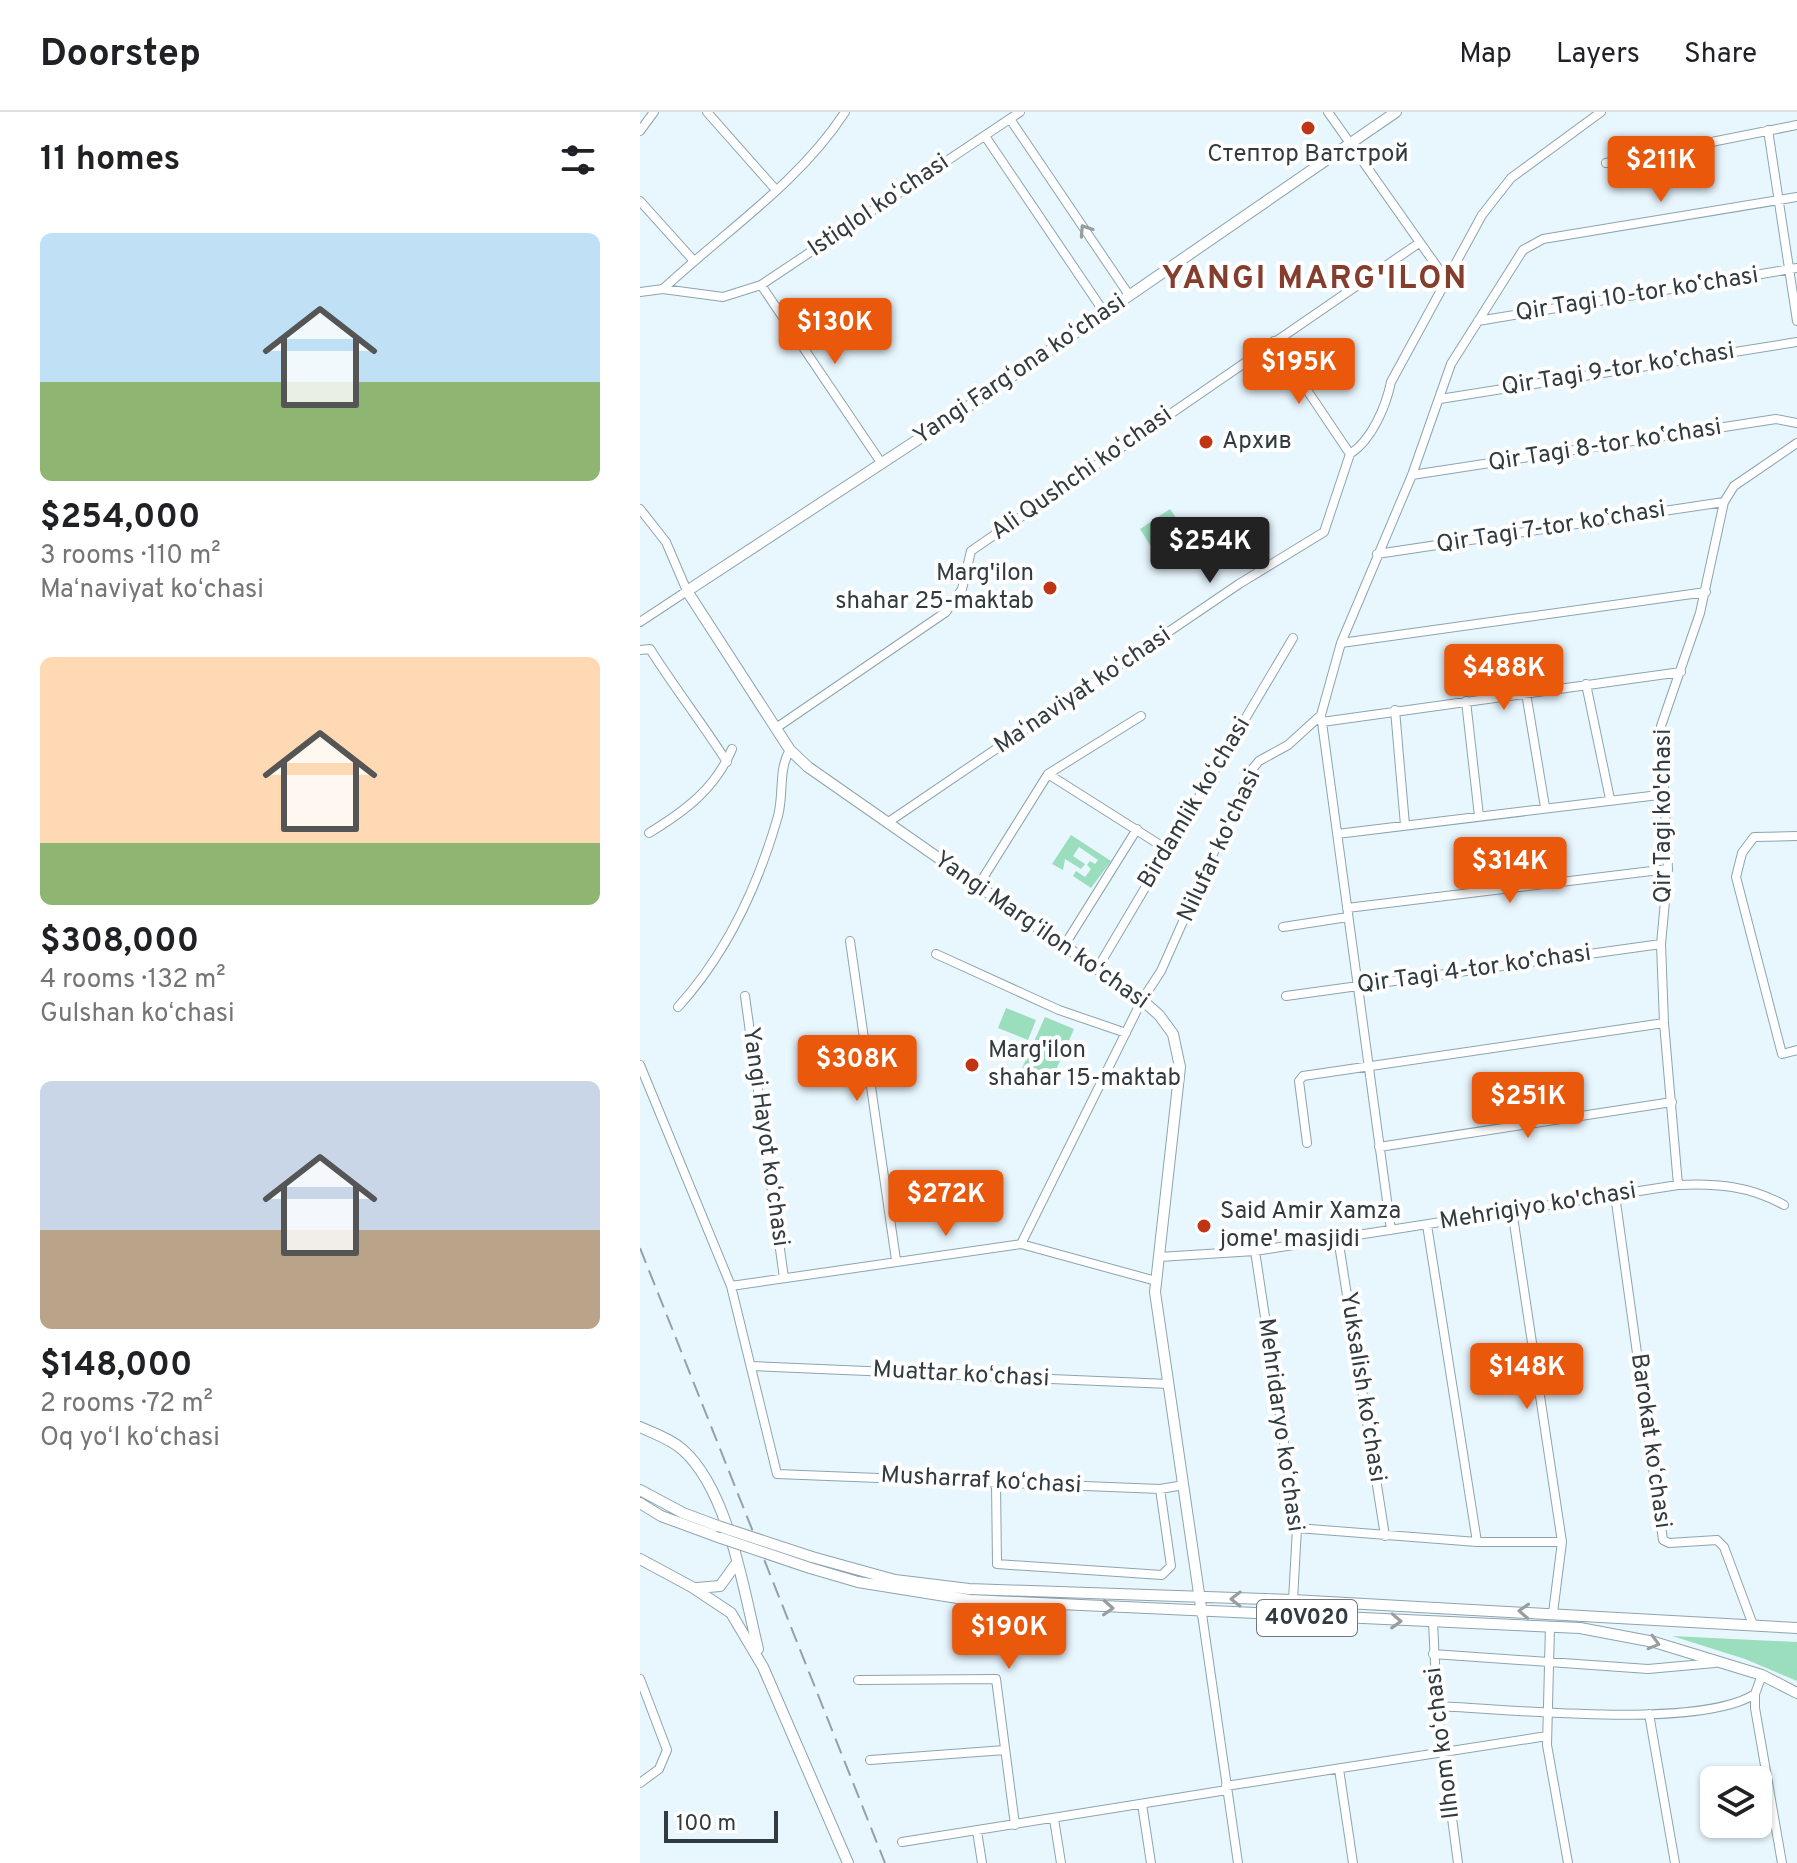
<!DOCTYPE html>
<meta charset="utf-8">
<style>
body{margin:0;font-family:Overpass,sans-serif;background:#f6f6f6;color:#202124;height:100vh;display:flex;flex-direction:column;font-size:30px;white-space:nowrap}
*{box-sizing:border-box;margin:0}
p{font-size:26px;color:#757577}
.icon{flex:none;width:44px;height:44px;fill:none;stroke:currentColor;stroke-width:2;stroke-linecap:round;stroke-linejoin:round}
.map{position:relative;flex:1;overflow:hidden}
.details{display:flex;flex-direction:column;background:#fff;width:640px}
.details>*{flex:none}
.tools{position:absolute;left:1060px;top:1654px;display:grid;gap:16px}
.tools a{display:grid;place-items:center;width:72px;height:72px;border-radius:12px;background:#fff;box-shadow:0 2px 6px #0004;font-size:40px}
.scale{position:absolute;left:24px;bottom:20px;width:114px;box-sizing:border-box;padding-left:8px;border:4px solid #323c40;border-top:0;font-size:22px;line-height:28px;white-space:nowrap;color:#323c40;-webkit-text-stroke:6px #fff;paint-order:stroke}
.price{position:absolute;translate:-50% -68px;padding:0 18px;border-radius:8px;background:#ea580c;color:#fff;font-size:26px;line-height:52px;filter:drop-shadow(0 2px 4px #0008)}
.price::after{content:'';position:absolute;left:50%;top:48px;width:24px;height:18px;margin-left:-12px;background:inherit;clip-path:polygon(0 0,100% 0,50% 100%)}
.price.on{background:#222;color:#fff}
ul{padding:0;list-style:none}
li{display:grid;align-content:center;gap:16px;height:424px;padding:0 40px}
li span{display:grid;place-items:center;height:248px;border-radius:12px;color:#555}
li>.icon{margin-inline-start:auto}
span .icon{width:144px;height:144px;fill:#fffc;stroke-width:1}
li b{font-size:34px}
h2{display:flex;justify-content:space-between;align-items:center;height:96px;padding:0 40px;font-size:34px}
header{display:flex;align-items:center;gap:48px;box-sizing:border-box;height:112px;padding:0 40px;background:#fff;border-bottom:2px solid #e0e0e0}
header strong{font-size:38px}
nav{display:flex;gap:44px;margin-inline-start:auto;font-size:28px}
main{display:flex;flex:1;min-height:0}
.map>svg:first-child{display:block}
.green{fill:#9bdebe}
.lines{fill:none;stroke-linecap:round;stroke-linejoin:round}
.minor-casing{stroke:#8da4af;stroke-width:10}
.major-casing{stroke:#8da4af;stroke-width:12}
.minor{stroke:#fff;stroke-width:8}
.major{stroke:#fff;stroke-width:10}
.rail{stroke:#95a1a7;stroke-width:2;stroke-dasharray:16 8;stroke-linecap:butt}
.major-bridge-casing{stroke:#8da4af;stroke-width:12;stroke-linecap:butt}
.major-bridge{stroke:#fff;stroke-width:10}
.oneway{stroke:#989ea0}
.poi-dot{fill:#c03615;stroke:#fff;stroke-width:3}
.labels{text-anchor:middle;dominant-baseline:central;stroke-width:8;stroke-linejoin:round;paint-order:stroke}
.shield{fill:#fff;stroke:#707679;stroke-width:2}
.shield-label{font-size:22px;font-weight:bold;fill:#323c40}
.poi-label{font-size:24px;fill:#323c40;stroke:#fff;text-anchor:start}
.street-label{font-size:24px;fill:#323c40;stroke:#fff}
.district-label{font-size:32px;font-weight:bold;letter-spacing:2px;fill:#843e2e;stroke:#fff}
</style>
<header>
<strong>Doorstep</strong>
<nav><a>Map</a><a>Layers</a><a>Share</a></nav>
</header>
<main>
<section class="details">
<h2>11 homes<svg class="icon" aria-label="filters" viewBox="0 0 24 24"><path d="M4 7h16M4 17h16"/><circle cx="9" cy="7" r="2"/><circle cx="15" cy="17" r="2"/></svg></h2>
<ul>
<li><span style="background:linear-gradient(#bfe0f5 60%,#8fb573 0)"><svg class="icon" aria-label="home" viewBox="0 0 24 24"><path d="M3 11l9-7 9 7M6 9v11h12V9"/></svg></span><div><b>$254,000</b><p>3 rooms · 110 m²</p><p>Maʻnaviyat koʻchasi</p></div></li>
<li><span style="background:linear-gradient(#ffd9b3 75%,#8fb573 0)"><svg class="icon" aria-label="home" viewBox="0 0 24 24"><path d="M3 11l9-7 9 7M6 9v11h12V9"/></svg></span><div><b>$308,000</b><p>4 rooms · 132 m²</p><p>Gulshan koʻchasi</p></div></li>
<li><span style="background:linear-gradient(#c9d6e8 60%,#b9a48a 0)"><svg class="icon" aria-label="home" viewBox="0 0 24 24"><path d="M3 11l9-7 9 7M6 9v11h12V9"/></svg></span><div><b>$148,000</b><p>2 rooms · 72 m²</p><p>Oq yoʻl koʻchasi</p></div></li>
</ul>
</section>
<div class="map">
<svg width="1157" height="1751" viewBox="0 0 1157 1751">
<rect width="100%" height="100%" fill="#e8f6fe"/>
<path class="green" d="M 530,397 L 541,413 L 510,433 L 500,417 Z
M 431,723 L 471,749 L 451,776 L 433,764 L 436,759 L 445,765 L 451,757 L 447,753 L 450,749 L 455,752 L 458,748 L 439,735 L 433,744 L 445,752 L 441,757 L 425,747 L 423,758 L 412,752 Z
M 366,896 L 396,908 L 388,928 L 358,916 Z
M 405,905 L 434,917 L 408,976 L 379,963 Z
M 1032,1524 L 1157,1530 L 1157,1569 L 1105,1547 Z"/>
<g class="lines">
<g class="minor-casing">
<path id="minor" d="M 67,0 L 136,78
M 688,0 L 805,166
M 370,7 L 489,183
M 1128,18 L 1157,209
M 0,19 L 14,0
M 345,24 L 464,200
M 966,51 L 1157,13
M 0,89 L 54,149
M 121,173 L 242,352
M 23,177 C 84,120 159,71 205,0
M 0,180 L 23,177 L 83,185 L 121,173 L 380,0
M 838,209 L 1157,156
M 634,229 L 710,342
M 800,287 L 1157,230
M 772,363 L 1136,307 L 1157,311
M 0,397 L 26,430 L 47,479 L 0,510
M 737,442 L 1084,390
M 701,531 L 1066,480
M 0,538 L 10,537 C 34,575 62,611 87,650
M 946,572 L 970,687
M 886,581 L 905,695
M 826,589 L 839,704
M 755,598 L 765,713
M 682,610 L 1041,560
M 136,616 L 306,500 L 322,477 L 331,439 L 779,131
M 408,662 L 501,604
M 247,711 L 599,472 L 684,420 L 710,342 C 732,328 746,294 751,270 L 842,103 L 871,66 L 961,0
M 9,721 C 45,699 75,677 92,637
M 697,722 L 1027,682
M 1157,724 L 1114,725 L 1102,741 L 1096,765 L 1142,942 L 1157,938
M 338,774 L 408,662 L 528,738
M 707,796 L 1028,757
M 643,815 L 708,805
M 210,829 L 256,1148
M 424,834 L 497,717
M 296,842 L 419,898 L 486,921
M 457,857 L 653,526
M 105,884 L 144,1166
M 646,884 L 1021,832
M 38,895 C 86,842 118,774 138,704 C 144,682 138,657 150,638
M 0,953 L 91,1174 L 137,1362 L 520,1377 L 544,1373
M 667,1031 L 659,969 L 663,964 L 1024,911
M 739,1035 L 1032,990
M 1038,1073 L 1024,911 L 1021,832 L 1028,757 L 1021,614 L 1060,501 L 1084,390 L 1094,374 L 1157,331
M 975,1083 L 1023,1428 L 1029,1431 L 1077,1428 L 1084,1435 L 1113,1513
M 872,1098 L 922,1430 L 913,1501
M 787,1113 L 837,1430
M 751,1118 L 681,603 L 701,531 L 772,363 L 811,252 L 883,138 L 903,127 L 1157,85
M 698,1126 L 745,1424
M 381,1132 L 502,888 L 521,859 L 609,661 L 619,649 L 648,633 L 681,603
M 615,1139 L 657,1416 L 653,1488
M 519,1145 L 615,1139 L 1038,1073 C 1076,1071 1110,1074 1144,1093
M 91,1174 L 381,1132 L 516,1169
M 113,1254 L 529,1272
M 356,1370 L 357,1452 L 522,1463 L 531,1454 L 520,1377
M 657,1416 L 837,1430 L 922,1430
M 562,1502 L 598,1751
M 793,1510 L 797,1594 L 818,1751
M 910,1514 L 907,1633 L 928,1751
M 793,1542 L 1008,1557 L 1075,1551
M 1122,1563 L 1115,1582 L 1115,1596 L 1142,1751
M 0,1567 L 27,1638 L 19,1657 L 0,1671
M 218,1568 L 356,1567 L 375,1713
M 797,1594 C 868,1597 1059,1618 1115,1582
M 1009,1602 L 1035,1751
M 230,1648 L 365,1638
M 699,1657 L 713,1751
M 586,1674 L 907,1624
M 502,1692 L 511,1751
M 414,1707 L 421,1751
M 337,1719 L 342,1751
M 262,1730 L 587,1678"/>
</g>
<g class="major-casing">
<path id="major" d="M 0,1315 C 15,1322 31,1327 43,1338 C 89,1379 104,1480 118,1537
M 0,1378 L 43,1401 L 78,1414
M 0,1391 L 21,1404 L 81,1426
M 172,1445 L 255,1468 L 329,1477 L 653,1488 L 1157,1516
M 0,1447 L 52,1475 L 91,1501 L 123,1555 L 208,1751
M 170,1456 L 218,1470 L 330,1488 L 940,1516 L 1014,1530 L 1122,1563 L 1157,1581
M 57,1476 L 80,1474 L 96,1452
M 562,1502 L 515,1180 L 540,955 L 533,922 L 519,903 L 502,888 L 168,655 L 150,638 L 47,479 L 326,296 L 756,0"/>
</g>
<use href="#minor" class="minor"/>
<use href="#major" class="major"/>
<path class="rail" d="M 0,1136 L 245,1751"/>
<g class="major-bridge-casing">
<path id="major-bridge" d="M 78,1414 L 172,1445
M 81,1426 L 170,1456"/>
</g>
<use href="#major-bridge" class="major-bridge"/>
</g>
<defs><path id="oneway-chevron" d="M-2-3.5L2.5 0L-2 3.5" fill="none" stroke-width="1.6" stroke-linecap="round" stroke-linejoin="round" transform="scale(2)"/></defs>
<g class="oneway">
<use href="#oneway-chevron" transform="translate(445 118) rotate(-124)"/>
<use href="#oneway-chevron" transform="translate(596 1487) rotate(-179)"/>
<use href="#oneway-chevron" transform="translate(468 1496) rotate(3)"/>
<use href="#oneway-chevron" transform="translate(884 1499) rotate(-177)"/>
<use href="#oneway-chevron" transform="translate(756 1509) rotate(2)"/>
<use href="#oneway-chevron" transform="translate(1014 1531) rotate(16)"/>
</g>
<g class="poi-dot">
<circle cx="668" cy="16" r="8"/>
<circle cx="566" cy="330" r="8"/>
<circle cx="410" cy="476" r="8"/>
<circle cx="332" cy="953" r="8"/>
<circle cx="564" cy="1114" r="8"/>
</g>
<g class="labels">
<rect class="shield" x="617" y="1488" width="100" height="36" rx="6"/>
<g class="shield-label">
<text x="667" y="1506">40V020</text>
</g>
<g class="poi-label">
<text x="668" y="43" text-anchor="middle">Стептор Ватстрой</text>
<text x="582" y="330">Архив</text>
<text x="394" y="462" text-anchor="end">Marg'ilon<tspan x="394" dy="28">shahar 25-maktab</tspan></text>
<text x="348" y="939">Marg'ilon<tspan x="348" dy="28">shahar 15-maktab</tspan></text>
<text x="580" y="1100">Said Amir Xamza<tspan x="580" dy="28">jome' masjidi</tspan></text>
</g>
<g class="street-label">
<text transform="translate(239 94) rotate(-34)">Istiqlol koʻchasi</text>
<text transform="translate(997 183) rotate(-9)">Qir Tagi 10-tor koʼchasi</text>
<text transform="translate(380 258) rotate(-34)">Yangi Fargʻona koʻchasi</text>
<text transform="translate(978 258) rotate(-9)">Qir Tagi 9-tor koʼchasi</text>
<text transform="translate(965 334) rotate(-9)">Qir Tagi 8-tor koʼchasi</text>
<text transform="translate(442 362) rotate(-35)">Ali Qushchi koʻchasi</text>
<text transform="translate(911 416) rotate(-9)">Qir Tagi 7-tor koʼchasi</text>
<text transform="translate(443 579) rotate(-34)">Maʻnaviyat koʻchasi</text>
<text transform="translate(555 691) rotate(-59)">Birdamlik koʻchasi</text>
<text transform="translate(1024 704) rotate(-90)">Qir Tagi ko'chasi</text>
<text transform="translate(580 734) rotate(-65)">Nilufar ko'chasi</text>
<text transform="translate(401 819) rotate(35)">Yangi Margʻilon koʻchasi</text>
<text transform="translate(834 858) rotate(-8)">Qir Tagi 4-tor koʼchasi</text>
<text transform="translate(125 1025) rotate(82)">Yangi Hayot koʻchasi</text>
<text transform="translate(898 1095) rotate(-9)">Mehrigiyo ko'chasi</text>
<text transform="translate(321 1263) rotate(3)">Muattar koʻchasi</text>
<text transform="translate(722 1275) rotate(81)">Yuksalish koʻchasi</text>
<text transform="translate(640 1313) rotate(82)">Mehridaryo koʻchasi</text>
<text transform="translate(1010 1329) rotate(82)">Barokat koʻchasi</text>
<text transform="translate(341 1369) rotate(3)">Musharraf koʻchasi</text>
<text transform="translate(803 1631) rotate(-97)">Ilhom koʻchasi</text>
</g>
<g class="district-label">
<text x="675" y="168">YANGI MARG'ILON</text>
</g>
</g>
</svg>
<div class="tools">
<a><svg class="icon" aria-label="layers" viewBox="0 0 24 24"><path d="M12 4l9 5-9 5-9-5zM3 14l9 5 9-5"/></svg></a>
</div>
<div class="scale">100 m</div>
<b class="price" style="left:1021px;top:92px">$211K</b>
<b class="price" style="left:195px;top:254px">$130K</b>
<b class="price" style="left:659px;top:294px">$195K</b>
<b class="price on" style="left:570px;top:473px">$254K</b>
<b class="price" style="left:864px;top:600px">$488K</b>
<b class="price" style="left:870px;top:793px">$314K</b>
<b class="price" style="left:217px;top:991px">$308K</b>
<b class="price" style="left:888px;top:1028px">$251K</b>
<b class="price" style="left:306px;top:1126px">$272K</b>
<b class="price" style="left:887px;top:1299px">$148K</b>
<b class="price" style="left:369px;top:1559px">$190K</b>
</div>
</main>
